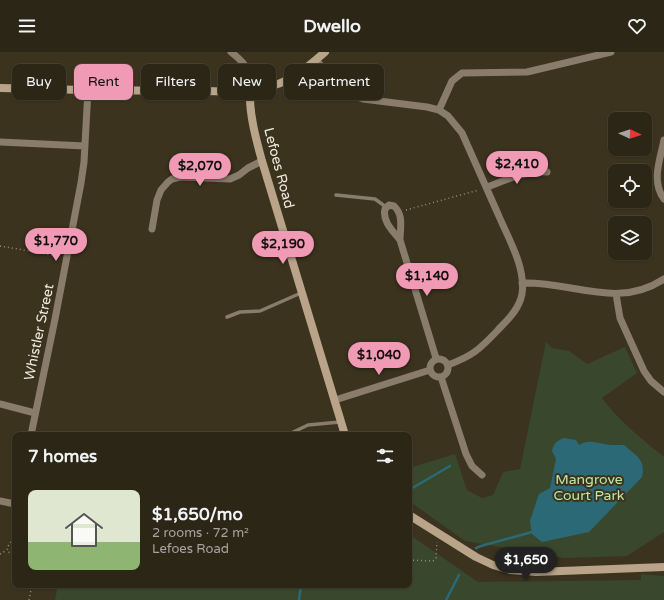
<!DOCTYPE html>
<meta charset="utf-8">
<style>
body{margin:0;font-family:"Varela Round",sans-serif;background:#383223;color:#f1f3f6;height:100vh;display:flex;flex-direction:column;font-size:15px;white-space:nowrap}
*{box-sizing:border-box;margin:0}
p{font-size:13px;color:#a6a5a1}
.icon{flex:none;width:22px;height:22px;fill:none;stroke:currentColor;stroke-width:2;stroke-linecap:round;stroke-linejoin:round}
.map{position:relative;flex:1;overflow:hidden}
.sheet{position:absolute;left:12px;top:380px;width:400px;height:156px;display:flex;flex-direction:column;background:#2c2616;border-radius:8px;box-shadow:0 1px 3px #0004,0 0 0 1px #484335}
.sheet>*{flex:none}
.hud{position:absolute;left:12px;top:12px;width:400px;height:36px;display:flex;gap:8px}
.needle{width:26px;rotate:93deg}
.buttons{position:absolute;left:608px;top:60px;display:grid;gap:8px}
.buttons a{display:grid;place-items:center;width:44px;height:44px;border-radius:8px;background:#2c2616;box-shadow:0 1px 3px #0004,0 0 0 1px #484335;font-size:20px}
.price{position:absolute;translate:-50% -34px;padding:0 9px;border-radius:14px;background:#f09ab5;color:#111;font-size:13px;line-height:26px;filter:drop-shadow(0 1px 2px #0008)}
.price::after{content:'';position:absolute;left:50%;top:24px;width:12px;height:9px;margin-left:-6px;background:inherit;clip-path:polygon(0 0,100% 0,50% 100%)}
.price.current{background:#222;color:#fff}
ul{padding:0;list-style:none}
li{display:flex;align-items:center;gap:12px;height:100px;padding:0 16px}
li span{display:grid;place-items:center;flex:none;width:112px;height:80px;border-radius:8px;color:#555}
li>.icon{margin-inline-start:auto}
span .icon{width:48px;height:48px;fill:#fffc;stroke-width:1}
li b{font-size:17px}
h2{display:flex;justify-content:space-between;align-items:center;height:48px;padding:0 16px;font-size:17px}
.tag{padding:0 14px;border-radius:8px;background:#2c2616;box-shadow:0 1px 3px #0004,0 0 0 1px #484335;font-size:14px;line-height:36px}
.tag.current{background:#f09ab5;color:#111}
header{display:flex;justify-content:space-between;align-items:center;height:52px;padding:0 16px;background:#2c2616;font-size:18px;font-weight:800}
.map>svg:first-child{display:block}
.green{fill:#39482d}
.water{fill:#2a6975}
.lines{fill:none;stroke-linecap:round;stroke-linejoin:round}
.stream{stroke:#2a6975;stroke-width:2.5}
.path{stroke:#958e7d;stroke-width:1.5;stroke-dasharray:1 3;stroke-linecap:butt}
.lane{stroke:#897c6b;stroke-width:3.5}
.street{stroke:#897c6b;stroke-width:7}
.secondary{stroke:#b9a489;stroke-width:8}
.labels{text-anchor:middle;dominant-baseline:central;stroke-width:4;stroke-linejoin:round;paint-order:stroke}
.street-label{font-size:14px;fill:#efeadd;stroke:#3b331e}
.park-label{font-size:14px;fill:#c0e6a4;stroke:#3b331e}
</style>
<header><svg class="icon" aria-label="menu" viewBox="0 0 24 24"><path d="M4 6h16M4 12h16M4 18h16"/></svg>Dwello<svg class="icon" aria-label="heart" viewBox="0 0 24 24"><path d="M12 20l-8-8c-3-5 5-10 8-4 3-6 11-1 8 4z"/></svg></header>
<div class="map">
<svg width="664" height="548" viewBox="0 0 664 548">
<rect width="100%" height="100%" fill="#3b331e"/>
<path class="green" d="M 546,290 L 552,296 L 569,299 L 587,312 L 625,295 L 637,321 L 602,346 C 619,369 642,387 664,405 L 664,480 L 627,504 L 564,506 L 465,489 L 409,449 L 409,416 L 455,402 L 467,438 L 482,446 L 493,443 L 503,420 L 520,417 Z
M 409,485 L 413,485 L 478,530 L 641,528 L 641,522 L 664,524 L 664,548 L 55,548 L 58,533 L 409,533 Z"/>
<path class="water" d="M 564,386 L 576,388 L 579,393 C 590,386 600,392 611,393 C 615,393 619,393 624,393 C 636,404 646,407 642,425 L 589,480 L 542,490 L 532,482 L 530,469 L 539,442 L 550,436 L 556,407 L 552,399 C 554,391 556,389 564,386 Z"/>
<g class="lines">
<path class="stream" d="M 409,438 L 450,414
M 476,496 L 481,494 L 532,480
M 299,548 L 301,533
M 446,548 L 459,523"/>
<path class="path" d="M 406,158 L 479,138
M 0,194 L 59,204
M 15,483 L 7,496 L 8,500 L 15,502
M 0,502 L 7,498
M 409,508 L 433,509 L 436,506 L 437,490
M 29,548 L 32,533"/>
<path class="lane" d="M 336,143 L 375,147 L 386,155
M 227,265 L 240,260 L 260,259 L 301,241
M 287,383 L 308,373 L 340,370"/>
<path class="street" d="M 231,0 C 244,10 254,21 250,39
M 316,8 L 341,36 L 351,43 L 363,47 L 427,55 L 439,58 L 448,64 L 462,81 C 474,108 486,135 498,162 C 508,186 526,215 522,242 C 519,258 507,268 497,279 C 479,298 472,304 448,313
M 439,58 L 452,29 L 462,21 L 527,20 L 611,0
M 664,88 C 660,108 651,129 664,147
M 0,90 L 85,94
M 487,135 C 506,128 526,118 547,120
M 152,177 L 157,148 L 161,138 L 168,130 L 172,127 L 181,125 L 230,127 L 239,123 L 248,116 L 262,109
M 400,188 C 400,177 404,163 394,154 L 389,153 L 385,157 C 382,169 393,179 400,188 L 436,306
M 522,231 C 572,229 617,258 664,227
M 616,242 L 620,266 L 644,319 L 651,329 L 664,340
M430 316a9 9 0 1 1 18 0a9 9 0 1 1-18 0Z
M 441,325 L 466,402 L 472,414 L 482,423
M 335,348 L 430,318
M 0,352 L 35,361
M 31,383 L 55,267 L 81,131 L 84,110 L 88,38
M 0,449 L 15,452"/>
<path class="secondary" d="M 0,36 C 64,38 127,39 191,39 C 218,38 246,43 272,34 C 293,28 309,14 325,0
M 250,39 C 249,62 256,87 262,109 L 345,383
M 409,463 L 476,505 L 493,513 L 510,518 L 536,520 L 664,515"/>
</g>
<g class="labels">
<g class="street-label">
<text transform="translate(279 116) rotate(75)">Lefoes Road</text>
<text transform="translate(39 280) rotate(-78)">Whistler Street</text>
</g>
<g class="park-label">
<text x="589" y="427">Mangrove<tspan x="589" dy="16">Court Park</tspan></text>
</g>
</g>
</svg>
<div class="buttons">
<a><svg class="needle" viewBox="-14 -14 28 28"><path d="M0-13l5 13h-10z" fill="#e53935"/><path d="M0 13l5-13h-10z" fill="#a6a5a1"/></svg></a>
<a><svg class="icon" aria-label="locate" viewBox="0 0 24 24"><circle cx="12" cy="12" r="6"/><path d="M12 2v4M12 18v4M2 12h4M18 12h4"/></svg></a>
<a><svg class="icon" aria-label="layers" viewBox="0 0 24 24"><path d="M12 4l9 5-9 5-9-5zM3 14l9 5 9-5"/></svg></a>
</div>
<b class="price" style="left:517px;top:133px">$2,410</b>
<b class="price" style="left:200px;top:135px">$2,070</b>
<b class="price" style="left:56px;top:210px">$1,770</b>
<b class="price" style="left:283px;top:213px">$2,190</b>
<b class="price" style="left:427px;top:245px">$1,140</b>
<b class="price" style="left:379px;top:324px">$1,040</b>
<b class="price current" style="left:526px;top:529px">$1,650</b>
<div class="hud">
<a class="tag">Buy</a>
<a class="tag current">Rent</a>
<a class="tag">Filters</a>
<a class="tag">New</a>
<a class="tag">Apartment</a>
</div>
<section class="sheet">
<h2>7 homes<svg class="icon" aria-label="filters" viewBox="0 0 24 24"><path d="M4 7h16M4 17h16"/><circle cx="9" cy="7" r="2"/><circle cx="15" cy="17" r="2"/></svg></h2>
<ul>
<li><span style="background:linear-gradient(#dfe7d0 65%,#8fb573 0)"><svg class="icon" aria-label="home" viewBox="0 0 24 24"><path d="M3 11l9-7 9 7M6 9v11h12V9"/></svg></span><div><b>$1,650/mo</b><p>2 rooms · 72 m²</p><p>Lefoes Road</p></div></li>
</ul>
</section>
</div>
